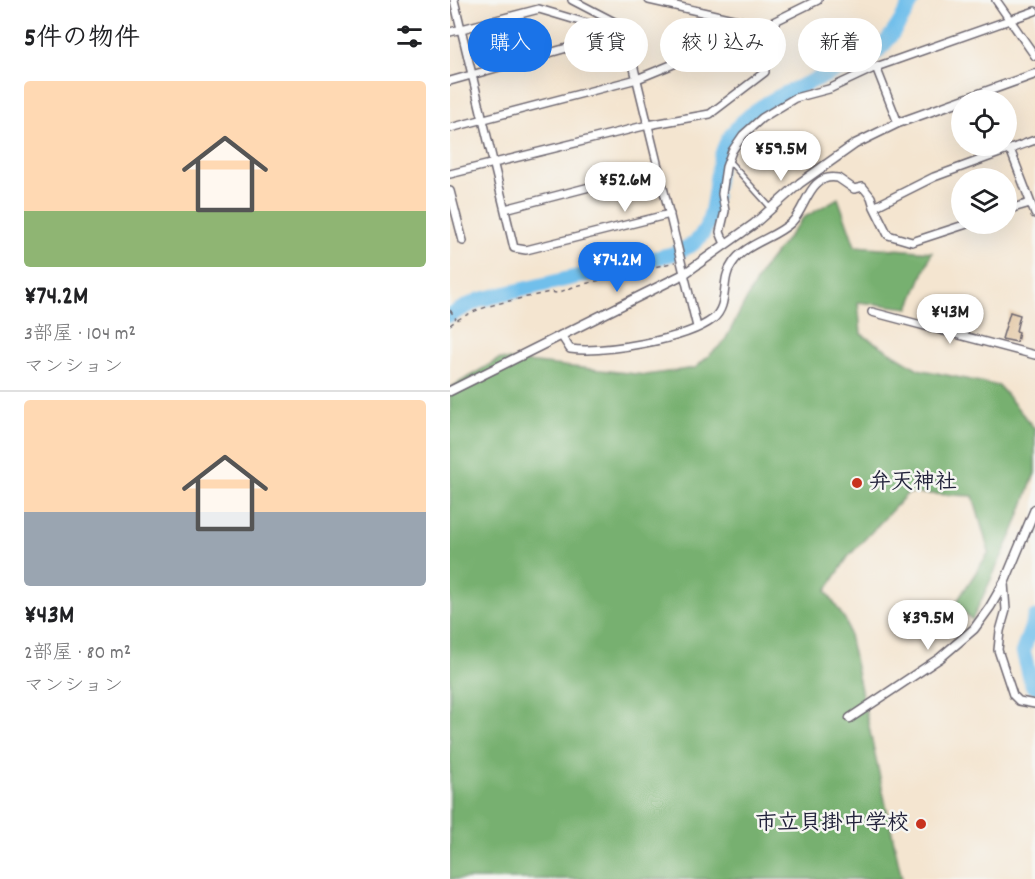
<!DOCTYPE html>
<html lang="ja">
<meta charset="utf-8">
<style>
body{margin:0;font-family:Dekko,"Klee One",sans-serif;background:#f2f2f2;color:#202124;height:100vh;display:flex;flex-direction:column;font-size:22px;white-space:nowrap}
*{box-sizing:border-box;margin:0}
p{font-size:20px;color:#757577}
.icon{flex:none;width:33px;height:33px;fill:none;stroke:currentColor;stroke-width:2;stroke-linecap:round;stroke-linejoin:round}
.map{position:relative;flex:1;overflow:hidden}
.details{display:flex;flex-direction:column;background:#fff;width:450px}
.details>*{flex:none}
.hud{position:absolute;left:18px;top:18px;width:477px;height:54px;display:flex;gap:12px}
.controls{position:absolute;left:501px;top:90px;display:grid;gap:12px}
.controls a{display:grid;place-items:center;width:66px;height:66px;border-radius:50%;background:#fff;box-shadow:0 6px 24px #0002;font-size:30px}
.price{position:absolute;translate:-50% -51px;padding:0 14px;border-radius:21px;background:#fff;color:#222;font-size:20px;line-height:39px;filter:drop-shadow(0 2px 3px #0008)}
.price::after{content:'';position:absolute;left:50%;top:36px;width:18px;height:14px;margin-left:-9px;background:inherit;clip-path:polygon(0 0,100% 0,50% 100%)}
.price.current{background:#1a73e8;color:#fff}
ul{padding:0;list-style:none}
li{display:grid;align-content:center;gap:12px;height:318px;padding:0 24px}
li+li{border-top:2px solid #e0e0e0}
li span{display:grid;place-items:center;height:186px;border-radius:6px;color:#555}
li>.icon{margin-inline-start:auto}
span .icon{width:108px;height:108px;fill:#fffc;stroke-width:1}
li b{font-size:26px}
h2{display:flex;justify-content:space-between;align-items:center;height:72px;padding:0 24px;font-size:26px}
.chip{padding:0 21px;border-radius:27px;background:#fff;box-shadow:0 6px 24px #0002;font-size:21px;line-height:54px}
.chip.current{background:#1a73e8;color:#fff}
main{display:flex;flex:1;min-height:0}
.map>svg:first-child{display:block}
.forest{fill:#77b06f;stroke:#4c6955;stroke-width:1.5}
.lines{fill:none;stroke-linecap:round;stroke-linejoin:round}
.river{stroke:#71bfeb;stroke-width:15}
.building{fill:#dfbd94}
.service-casing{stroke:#6c666f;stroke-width:7}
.minor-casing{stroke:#6c666f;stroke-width:10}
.tertiary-casing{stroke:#6c666f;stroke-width:11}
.path{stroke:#6c666f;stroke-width:1.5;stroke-dasharray:4.5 4.5;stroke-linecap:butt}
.service{stroke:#fff;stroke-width:4}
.minor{stroke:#fff;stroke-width:7}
.tertiary{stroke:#fff;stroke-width:8}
.poi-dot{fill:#c8321e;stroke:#f6f6f2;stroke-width:2}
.labels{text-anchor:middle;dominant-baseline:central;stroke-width:5;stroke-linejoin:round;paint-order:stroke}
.poi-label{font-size:22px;font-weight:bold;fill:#22223b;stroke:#f6f6f2;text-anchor:start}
</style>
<main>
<section class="details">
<h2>5件の物件<svg class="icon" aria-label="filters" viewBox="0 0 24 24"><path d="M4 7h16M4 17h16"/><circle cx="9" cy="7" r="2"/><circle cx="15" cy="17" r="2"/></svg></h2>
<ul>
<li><span style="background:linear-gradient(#ffd9b3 70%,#8fb573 0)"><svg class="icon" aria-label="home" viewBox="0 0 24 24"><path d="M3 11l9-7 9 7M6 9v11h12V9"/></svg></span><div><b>¥74.2M</b><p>3部屋 · 104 m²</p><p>マンション</p></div></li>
<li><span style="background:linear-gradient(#ffd9b3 60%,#9aa5b1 0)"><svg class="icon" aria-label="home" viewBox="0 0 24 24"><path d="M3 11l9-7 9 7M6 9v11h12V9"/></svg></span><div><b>¥43M</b><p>2部屋 · 80 m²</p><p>マンション</p></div></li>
</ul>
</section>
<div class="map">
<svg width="585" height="879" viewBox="0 0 585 879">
<rect width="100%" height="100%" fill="#f6f6f2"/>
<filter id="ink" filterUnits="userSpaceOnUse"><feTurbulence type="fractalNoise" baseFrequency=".0167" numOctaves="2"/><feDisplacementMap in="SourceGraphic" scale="12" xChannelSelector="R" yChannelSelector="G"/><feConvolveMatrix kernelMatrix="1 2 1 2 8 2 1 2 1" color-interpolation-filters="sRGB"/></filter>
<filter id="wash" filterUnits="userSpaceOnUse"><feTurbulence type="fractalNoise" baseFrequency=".008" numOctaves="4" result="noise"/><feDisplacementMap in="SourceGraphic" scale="24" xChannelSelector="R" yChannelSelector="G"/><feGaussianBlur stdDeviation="1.35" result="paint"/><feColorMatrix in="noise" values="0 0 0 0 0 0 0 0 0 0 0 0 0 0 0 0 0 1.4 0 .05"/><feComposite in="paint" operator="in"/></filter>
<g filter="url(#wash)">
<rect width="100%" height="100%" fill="#f4e5d0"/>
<path class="forest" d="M 388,198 L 405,246 L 482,252 L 459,308 L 408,302 L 411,334 L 468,369 L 549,386 L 585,429 L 585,473 L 564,530 L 522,620 L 506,603 L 539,552 L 523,496 L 458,493 L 398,557 L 376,591 L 396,621 L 452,879 L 0,879 L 0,388 L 49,359 L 196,375 L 245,368 L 274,342 L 312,270 L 353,218 Z"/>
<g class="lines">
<path class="river" d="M 0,315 L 29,300 L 222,254 C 229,251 237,248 243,244 C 275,218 256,165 284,131 C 310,99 357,84 393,68 C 402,64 414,60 423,55 C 439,43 453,17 463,0
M 585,617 L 573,651 L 582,685 L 585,687"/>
</g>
<g id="blocks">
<path class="building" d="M 560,312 L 570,315 L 566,331 L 569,332 L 567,342 L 552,339 Z"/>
</g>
</g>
<g filter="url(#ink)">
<use href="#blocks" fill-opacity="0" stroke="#6c666f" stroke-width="1.5"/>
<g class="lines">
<g class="service-casing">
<path id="service" d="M 278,160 L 321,208"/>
</g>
<g class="minor-casing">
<path id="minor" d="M 4,0 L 64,248 L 76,250 L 220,214
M 122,0 L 174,27 L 247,327
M 546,0 L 585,56
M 0,32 L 89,9 L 170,33
M 0,81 L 170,33 L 174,27
M 448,123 L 426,67 L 585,11
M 0,128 L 187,79 L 309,29 L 368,0
M 560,149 L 585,214
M 0,174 L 198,125 L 260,114 L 315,72 L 309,29 L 305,24 L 199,0
M 0,191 L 13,241
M 55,209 L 209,169
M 556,210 L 580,203
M 517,224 L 462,242 L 438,235 L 424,207 L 484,177 L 585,140
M 275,244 L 270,232 L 275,211 L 272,194 L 276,167 L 282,151 L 293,135 L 312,118 L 345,98 L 379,89 L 426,67
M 422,312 L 585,355
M 111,335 L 120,349 C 153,353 236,340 263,319 C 280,305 270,280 282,264 C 295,243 324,239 342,222 C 357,207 359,173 388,178 L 404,189 L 413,187 L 421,197 L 424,207
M 554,583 L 556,610 L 550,631 L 548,650 L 563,695 L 569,701 L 585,704"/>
</g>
<g class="tertiary-casing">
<path id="tertiary" d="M 0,391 L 234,274 L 304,224 L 350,183 L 405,144 L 448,123 L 585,74
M 400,718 L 490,658 L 524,629 L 540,607 L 555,581 L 585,509"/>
</g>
<path class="path" d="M 0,310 L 6,319
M 0,325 C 28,304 67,300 100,292 L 107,293 L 126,286 L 225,262"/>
<use href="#service" class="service"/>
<use href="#minor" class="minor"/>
<use href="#tertiary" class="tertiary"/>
</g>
</g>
<g class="poi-dot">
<circle cx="407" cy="483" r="6"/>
<circle cx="471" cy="824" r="6"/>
</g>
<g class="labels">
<g class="poi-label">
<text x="419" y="483">弁天神社</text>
<text x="459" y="824" text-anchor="end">市立貝掛中学校</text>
</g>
</g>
</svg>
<div class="controls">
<a><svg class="icon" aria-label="locate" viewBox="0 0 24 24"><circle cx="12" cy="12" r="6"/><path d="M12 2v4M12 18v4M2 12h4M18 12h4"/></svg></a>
<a><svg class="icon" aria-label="layers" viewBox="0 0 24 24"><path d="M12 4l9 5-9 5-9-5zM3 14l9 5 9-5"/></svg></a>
</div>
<b class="price" style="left:331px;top:182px">¥59.5M</b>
<b class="price" style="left:175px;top:213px">¥52.6M</b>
<b class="price current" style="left:167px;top:293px">¥74.2M</b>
<b class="price" style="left:500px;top:345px">¥43M</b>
<b class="price" style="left:478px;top:651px">¥39.5M</b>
<div class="hud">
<a class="chip current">購入</a>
<a class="chip">賃貸</a>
<a class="chip">絞り込み</a>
<a class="chip">新着</a>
</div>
</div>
</main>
